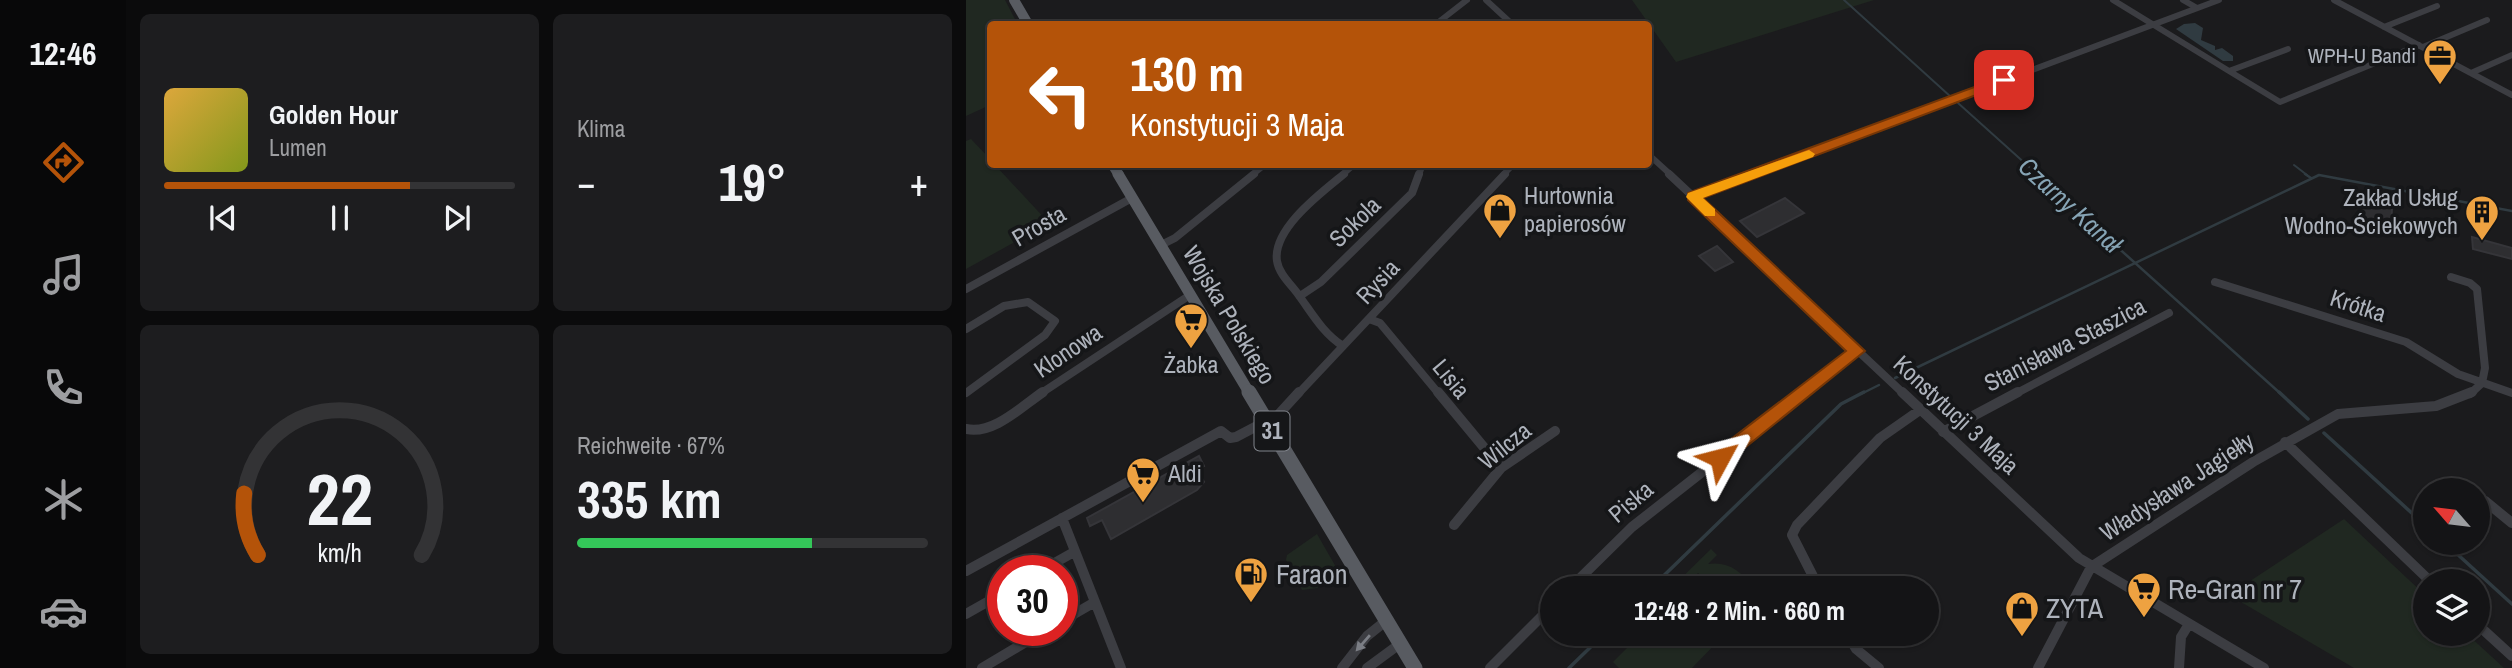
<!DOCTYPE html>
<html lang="de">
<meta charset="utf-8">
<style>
body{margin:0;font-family:"Archivo Narrow",sans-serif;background:#1d1d1f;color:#f1f3f6;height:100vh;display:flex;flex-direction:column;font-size:26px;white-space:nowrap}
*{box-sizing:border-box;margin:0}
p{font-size:23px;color:#9d9ea1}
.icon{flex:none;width:38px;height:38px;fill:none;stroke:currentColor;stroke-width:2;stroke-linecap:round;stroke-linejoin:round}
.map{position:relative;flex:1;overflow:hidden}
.panel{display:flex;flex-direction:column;gap:14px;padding:14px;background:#0b0b0c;width:840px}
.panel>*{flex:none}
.guide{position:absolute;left:21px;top:21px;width:665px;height:147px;border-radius:7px;box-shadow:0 2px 5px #0004,0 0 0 2px #333335;background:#b45309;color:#fff;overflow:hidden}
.needle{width:46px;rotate:298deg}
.controls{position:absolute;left:1447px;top:478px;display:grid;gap:14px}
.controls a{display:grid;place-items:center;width:77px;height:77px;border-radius:50%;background:#141416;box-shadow:0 2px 5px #0004,0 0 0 2px #333335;font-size:35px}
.speed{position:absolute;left:21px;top:555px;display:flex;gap:14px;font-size:35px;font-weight:700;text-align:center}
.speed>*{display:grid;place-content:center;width:91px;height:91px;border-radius:50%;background:#141416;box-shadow:0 2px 5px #0004,0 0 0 2px #333335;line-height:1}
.speed .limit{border:10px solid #d22;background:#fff;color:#111}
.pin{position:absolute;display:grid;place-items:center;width:60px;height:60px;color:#fff;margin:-30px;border-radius:14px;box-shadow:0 4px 10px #0006}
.me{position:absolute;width:77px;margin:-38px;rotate:52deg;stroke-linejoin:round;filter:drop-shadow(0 0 5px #0008)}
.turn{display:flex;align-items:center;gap:24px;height:147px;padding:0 28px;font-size:32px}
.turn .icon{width:91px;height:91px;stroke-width:2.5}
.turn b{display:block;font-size:49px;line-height:60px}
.big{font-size:52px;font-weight:700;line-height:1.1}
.panel .widget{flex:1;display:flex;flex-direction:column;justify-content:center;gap:10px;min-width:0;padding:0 24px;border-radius:10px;background:#1d1d1f}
.panel .dial{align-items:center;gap:0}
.dial svg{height:182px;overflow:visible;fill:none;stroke:#333335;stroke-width:7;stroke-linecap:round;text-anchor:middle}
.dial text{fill:#f1f3f6;stroke:none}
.song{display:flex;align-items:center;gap:21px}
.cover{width:84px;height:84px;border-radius:10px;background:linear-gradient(135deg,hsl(40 70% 55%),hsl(70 70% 35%))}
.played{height:7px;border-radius:4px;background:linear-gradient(90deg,#b45309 70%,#333335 70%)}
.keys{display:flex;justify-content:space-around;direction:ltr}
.heat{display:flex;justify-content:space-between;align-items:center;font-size:38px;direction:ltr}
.charge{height:10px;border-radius:5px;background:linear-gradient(90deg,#34c759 67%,#333335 0)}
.panel .tiles{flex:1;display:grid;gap:14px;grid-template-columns:repeat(2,1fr)}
.trip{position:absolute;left:574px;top:576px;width:399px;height:70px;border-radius:35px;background:#141416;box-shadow:0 2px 5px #0004,0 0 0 2px #333335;font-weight:700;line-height:70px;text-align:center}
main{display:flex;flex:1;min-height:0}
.tab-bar{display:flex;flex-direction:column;width:126px;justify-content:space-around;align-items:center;background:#080809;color:#9d9ea1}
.tab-bar .icon{width:49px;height:49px}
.tab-bar .selected{color:#b45309}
.tab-bar b{font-size:32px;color:#f1f3f6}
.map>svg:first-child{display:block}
.green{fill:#202821}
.water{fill:#303b41}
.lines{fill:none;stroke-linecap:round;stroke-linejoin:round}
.stream-far2{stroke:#303b41;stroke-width:2}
.stream-far1{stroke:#303b41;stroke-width:2.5}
.stream{stroke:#303b41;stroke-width:3.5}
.building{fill:#2e2e31;stroke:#353539;stroke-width:2}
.street-far2{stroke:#3c3d42;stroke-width:6}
.street-far1{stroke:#3c3d42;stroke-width:8}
.street{stroke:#3c3d42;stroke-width:10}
.primary-far2{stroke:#585b61;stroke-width:10}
.primary-far1{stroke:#585b61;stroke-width:11}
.primary{stroke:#585b61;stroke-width:15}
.oneway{fill:#7b7e85}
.route{fill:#b45309;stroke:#753606;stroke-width:2}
.slow{fill:#f59e0b}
.labels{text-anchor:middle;stroke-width:7;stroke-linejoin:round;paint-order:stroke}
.far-poi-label{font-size:21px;fill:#aeb3bc;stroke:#151618;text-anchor:end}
.shield{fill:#151618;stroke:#80848b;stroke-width:2}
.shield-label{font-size:23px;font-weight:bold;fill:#aeb3bc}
.poi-label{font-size:24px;fill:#aeb3bc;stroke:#151618;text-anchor:start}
.street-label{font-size:24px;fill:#aeb3bc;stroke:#151618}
.water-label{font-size:26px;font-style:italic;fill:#86a4b5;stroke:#151618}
.near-poi-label{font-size:28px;fill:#aeb3bc;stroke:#151618;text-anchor:start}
</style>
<main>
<nav class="tab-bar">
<b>12:46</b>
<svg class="icon selected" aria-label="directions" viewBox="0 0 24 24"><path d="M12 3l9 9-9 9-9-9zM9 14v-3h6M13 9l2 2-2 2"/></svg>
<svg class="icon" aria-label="music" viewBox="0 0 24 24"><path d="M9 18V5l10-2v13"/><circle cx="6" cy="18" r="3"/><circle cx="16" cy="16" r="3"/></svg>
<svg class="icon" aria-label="phone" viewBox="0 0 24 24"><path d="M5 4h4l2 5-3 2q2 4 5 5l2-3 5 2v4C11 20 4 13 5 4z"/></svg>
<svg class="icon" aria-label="climate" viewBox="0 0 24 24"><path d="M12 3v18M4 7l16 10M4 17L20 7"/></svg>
<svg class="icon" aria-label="car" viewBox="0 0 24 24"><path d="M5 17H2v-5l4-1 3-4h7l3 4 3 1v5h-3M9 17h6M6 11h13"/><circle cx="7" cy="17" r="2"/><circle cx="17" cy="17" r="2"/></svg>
</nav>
<section class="panel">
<div class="tiles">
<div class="widget">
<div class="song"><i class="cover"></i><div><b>Golden Hour</b><p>Lumen</p></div></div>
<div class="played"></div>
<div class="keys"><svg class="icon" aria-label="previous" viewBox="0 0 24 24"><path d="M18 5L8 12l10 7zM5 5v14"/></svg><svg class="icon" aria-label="pause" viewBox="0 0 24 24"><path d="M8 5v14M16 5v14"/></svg><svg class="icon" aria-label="next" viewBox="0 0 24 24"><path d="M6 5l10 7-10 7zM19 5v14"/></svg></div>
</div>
<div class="widget"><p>Klima</p>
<div class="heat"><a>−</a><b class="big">19°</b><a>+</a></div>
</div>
<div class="widget dial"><svg viewBox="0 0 100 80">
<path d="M14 69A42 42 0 1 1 86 69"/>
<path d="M14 69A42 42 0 0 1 8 42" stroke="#b45309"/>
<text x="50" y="56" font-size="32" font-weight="700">22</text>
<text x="50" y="72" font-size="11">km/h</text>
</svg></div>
<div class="widget"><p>Reichweite · 67%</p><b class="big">335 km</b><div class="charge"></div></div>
</div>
</section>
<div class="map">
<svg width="1546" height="668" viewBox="0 0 1546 668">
<rect width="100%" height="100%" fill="#1b1b1d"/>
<path class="green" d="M 0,0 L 39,0 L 50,21 L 40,24 L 24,24 L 24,105 L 0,116 Z
M 666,0 L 908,0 L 710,62 Z
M 5,139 L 24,159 L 24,164 L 29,165 L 83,223 L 0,269 L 0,141 Z
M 1378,519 L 1459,595 L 1460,634 L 1501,634 L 1538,668 L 1388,668 L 1263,595 Z
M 351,534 L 374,574 L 351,588 L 336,590 L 320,560 L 321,555 Z
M 745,549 L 751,555 L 742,564 C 761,561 777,571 786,588 L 749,588 L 732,573 L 717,588 L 705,588 Z
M 675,634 L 759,634 L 726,668 L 653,668 L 647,662 Z"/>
<path class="water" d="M 1229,23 L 1237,28 L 1235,40 L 1249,46 L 1249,50 L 1256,48 L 1267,56 L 1267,61 L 1257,61 L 1210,29 L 1218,24 Z"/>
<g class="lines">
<path class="stream-far2" d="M 878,0 L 985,97
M 992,103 L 1072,175
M 1328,165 L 1341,175"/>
<path class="stream-far1" d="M 1070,174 L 1315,394
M 1339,174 L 1345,178
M 929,378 L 1353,175 L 1546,211
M 895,394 L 913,385"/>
<path class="stream" d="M 1313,392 L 1342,419
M 1358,433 L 1460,526
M 1478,542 L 1546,604
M 685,588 L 875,404 L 898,392
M 603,668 L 638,634"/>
</g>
<path class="building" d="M 819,198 L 838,213 L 791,237 L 774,221 Z
M 1398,199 L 1426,207 L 1425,235 L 1397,227 Z
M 1506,237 L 1546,248 L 1546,259 L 1507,249 Z
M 751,246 L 767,262 L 749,271 L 733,256 Z
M 233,456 L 238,466 L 231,470 L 238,482 L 231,490 L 145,539 L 136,520 L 124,526 L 121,518 Z"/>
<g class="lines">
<path class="street-far2" d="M 520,0 L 546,24
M 1147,0 L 1263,71
M 1217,0 L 1231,8
M 1368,0 L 1546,95
M 470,24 L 501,0
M 1418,27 L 1471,6
M 1457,47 L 1521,20
M 1322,49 L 1263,71 L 1314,102 L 1453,45
M 1505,73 L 1546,55
M 682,154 L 705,175
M 286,175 L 300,164
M 376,175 L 389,164
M 453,175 L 457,164
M 537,175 L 548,164
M 785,175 L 1253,0"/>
<path class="street-far1" d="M 703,174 L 938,394
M 727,197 L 790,174
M 195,245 L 209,238 L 288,174
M 1485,277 L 1504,283 L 1511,289 L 1519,368 L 1516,383
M 1249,282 L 1440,342 L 1492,374 L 1546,393
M 0,289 L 166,198
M 334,296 L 355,282 L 446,193 L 453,174
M 403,319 L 414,323 L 473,394
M 0,329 L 38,306 L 62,302 L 89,321 L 79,335 L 0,393
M 377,346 C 358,334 347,315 334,297 C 327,286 313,275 311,261 C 306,229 356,192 378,174
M 74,394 L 224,295
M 332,394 L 539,174
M 836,394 L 891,351
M 1049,394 L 1203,313
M 1504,394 L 1516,383"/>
<path class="street" d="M 472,392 L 535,468
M 936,392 L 1113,558 L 1298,668
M 0,429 C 27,435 55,407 77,392
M 977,432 L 1052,392
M 1319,442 L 1464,581
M 1519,501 L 1546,523
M 96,518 L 155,668
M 488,525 L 535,468 L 589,431
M 76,570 L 108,552
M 0,571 L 255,431 L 264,438 L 270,437 L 312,415 L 333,392
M 604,588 L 666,527 L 838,392
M 853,588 L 826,535 L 831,525 L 914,438 L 954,410
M 0,614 L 37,593
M 96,621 L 129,602
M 1512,625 L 1546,656
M 881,634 L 890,649 L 913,668
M 16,668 L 80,630
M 376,668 L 401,636 L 421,620
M 401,668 L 435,643
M 524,668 L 586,606
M 1072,668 L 1125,567 L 1287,462 L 1372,414 L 1470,406 L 1506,392
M 1213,668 L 1215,637 L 1223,624"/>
<path class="primary-far2" d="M 48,0 L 62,24
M 146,164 L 153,175"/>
<path class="primary-far1" d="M 152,174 L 284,394"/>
<path class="primary" d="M 283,392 L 449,668"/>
</g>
<defs><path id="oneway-solid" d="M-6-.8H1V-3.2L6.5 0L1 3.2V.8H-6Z" transform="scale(1.75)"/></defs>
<use class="oneway" href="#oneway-solid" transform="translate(397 643) rotate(131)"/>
<path class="route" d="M 1038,76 L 1042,77 L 1042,83 L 737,198 L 899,351 L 760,463 L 754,466 L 747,463 L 745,458 L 747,453 L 880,351 L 722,200 L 722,193 Z"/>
<path class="slow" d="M 843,150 L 849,154 L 847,157 L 737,198 L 749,209 L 749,216 L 739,216 L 720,197 L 722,193 Z"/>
<defs>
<g id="office-pin" transform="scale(1.75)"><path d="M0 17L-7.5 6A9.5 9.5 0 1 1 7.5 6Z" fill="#eea241" stroke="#151618"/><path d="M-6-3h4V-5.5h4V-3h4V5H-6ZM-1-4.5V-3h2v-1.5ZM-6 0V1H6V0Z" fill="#111"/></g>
<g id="shop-pin" transform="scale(1.75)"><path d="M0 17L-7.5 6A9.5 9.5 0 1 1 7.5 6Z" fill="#eea241" stroke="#151618"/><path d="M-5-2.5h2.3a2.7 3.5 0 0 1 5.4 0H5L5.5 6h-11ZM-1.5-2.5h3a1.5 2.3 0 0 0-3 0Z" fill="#111"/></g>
<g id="building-pin" transform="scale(1.75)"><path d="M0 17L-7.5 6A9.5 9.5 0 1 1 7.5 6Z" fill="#eea241" stroke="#151618"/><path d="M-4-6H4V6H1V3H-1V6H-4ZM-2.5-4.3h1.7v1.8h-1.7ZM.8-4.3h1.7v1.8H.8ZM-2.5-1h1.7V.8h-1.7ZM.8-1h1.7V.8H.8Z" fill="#111"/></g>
<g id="supermarket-pin" transform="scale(1.75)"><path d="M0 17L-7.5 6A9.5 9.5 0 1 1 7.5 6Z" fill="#eea241" stroke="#151618"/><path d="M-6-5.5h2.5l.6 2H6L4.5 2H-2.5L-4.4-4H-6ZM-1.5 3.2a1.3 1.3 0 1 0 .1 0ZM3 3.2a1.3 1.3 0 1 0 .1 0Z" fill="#111"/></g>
<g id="fuel-pin" transform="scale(1.75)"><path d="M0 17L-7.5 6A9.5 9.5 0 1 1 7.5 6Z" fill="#eea241" stroke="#151618"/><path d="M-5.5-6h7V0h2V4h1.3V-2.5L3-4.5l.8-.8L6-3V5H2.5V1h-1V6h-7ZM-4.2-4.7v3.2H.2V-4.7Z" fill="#111"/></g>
</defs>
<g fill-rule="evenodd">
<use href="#office-pin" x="1474" y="56"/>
<use href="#shop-pin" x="534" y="210"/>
<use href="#building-pin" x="1516" y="212"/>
<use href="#supermarket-pin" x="225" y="320"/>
<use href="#supermarket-pin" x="177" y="474"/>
<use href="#fuel-pin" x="285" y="574"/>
<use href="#supermarket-pin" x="1178" y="589"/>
<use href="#shop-pin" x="1056" y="608"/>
</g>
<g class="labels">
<g class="far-poi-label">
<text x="1450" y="63">WPH-U Bandi</text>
</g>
<rect class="shield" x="288.5" y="411.5" width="35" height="39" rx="5"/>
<g class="shield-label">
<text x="306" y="439">31</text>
</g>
<g class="poi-label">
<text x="558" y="204">Hurtownia<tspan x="558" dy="28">papierosów</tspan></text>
<text x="1492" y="206" text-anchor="end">Zakład Usług<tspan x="1492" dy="28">Wodno-Ściekowych</tspan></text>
<text x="225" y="373" text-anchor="middle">Żabka</text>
<text x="202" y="482">Aldi</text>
</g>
<g class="street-label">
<text transform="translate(389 222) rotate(-44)" y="8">Sokola</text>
<text transform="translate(73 226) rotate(-30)" y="8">Prosta</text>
<text transform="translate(412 282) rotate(-47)" y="8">Rysia</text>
<text transform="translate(1392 306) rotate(18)" y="8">Krótka</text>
<text transform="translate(263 315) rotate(59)" y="8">Wojska Polskiego</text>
<text transform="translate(1099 345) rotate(-27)" y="8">Stanisława Staszica</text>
<text transform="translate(102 351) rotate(-34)" y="8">Klonowa</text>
<text transform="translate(485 379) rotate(50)" y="8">Lisia</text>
<text transform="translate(990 415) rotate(43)" y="8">Konstytucji 3 Maja</text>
<text transform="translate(539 446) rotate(-39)" y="8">Wilcza</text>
<text transform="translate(1211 487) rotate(-33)" y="8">Władysława Jagiełły</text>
<text transform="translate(665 502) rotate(-40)" y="8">Piska</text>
</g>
<g class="water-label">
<text transform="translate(1104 205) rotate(42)" y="9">Czarny Kanał</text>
</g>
<g class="near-poi-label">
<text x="310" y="584">Faraon</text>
<text x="1202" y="599">Re-Gran nr 7</text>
<text x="1080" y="618">ZYTA</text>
</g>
</g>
</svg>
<div class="controls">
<a><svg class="needle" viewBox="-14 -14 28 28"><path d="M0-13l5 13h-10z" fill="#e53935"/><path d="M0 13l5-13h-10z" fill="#9d9ea1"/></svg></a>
<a><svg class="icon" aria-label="layers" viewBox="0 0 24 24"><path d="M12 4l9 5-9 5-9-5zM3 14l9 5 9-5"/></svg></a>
</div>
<div class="speed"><div class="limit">30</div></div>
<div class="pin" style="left:1038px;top:80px;background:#d93025"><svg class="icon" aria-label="arrive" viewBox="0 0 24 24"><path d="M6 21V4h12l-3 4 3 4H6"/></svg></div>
<svg class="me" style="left:754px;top:458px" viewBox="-20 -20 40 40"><path d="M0-17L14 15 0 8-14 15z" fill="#b45309" stroke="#fff" stroke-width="4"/></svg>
<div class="trip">12:48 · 2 Min. · 660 m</div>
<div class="guide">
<div class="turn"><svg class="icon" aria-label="left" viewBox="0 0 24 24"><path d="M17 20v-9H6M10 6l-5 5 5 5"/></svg><div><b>130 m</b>Konstytucji 3 Maja</div></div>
</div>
</div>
</main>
